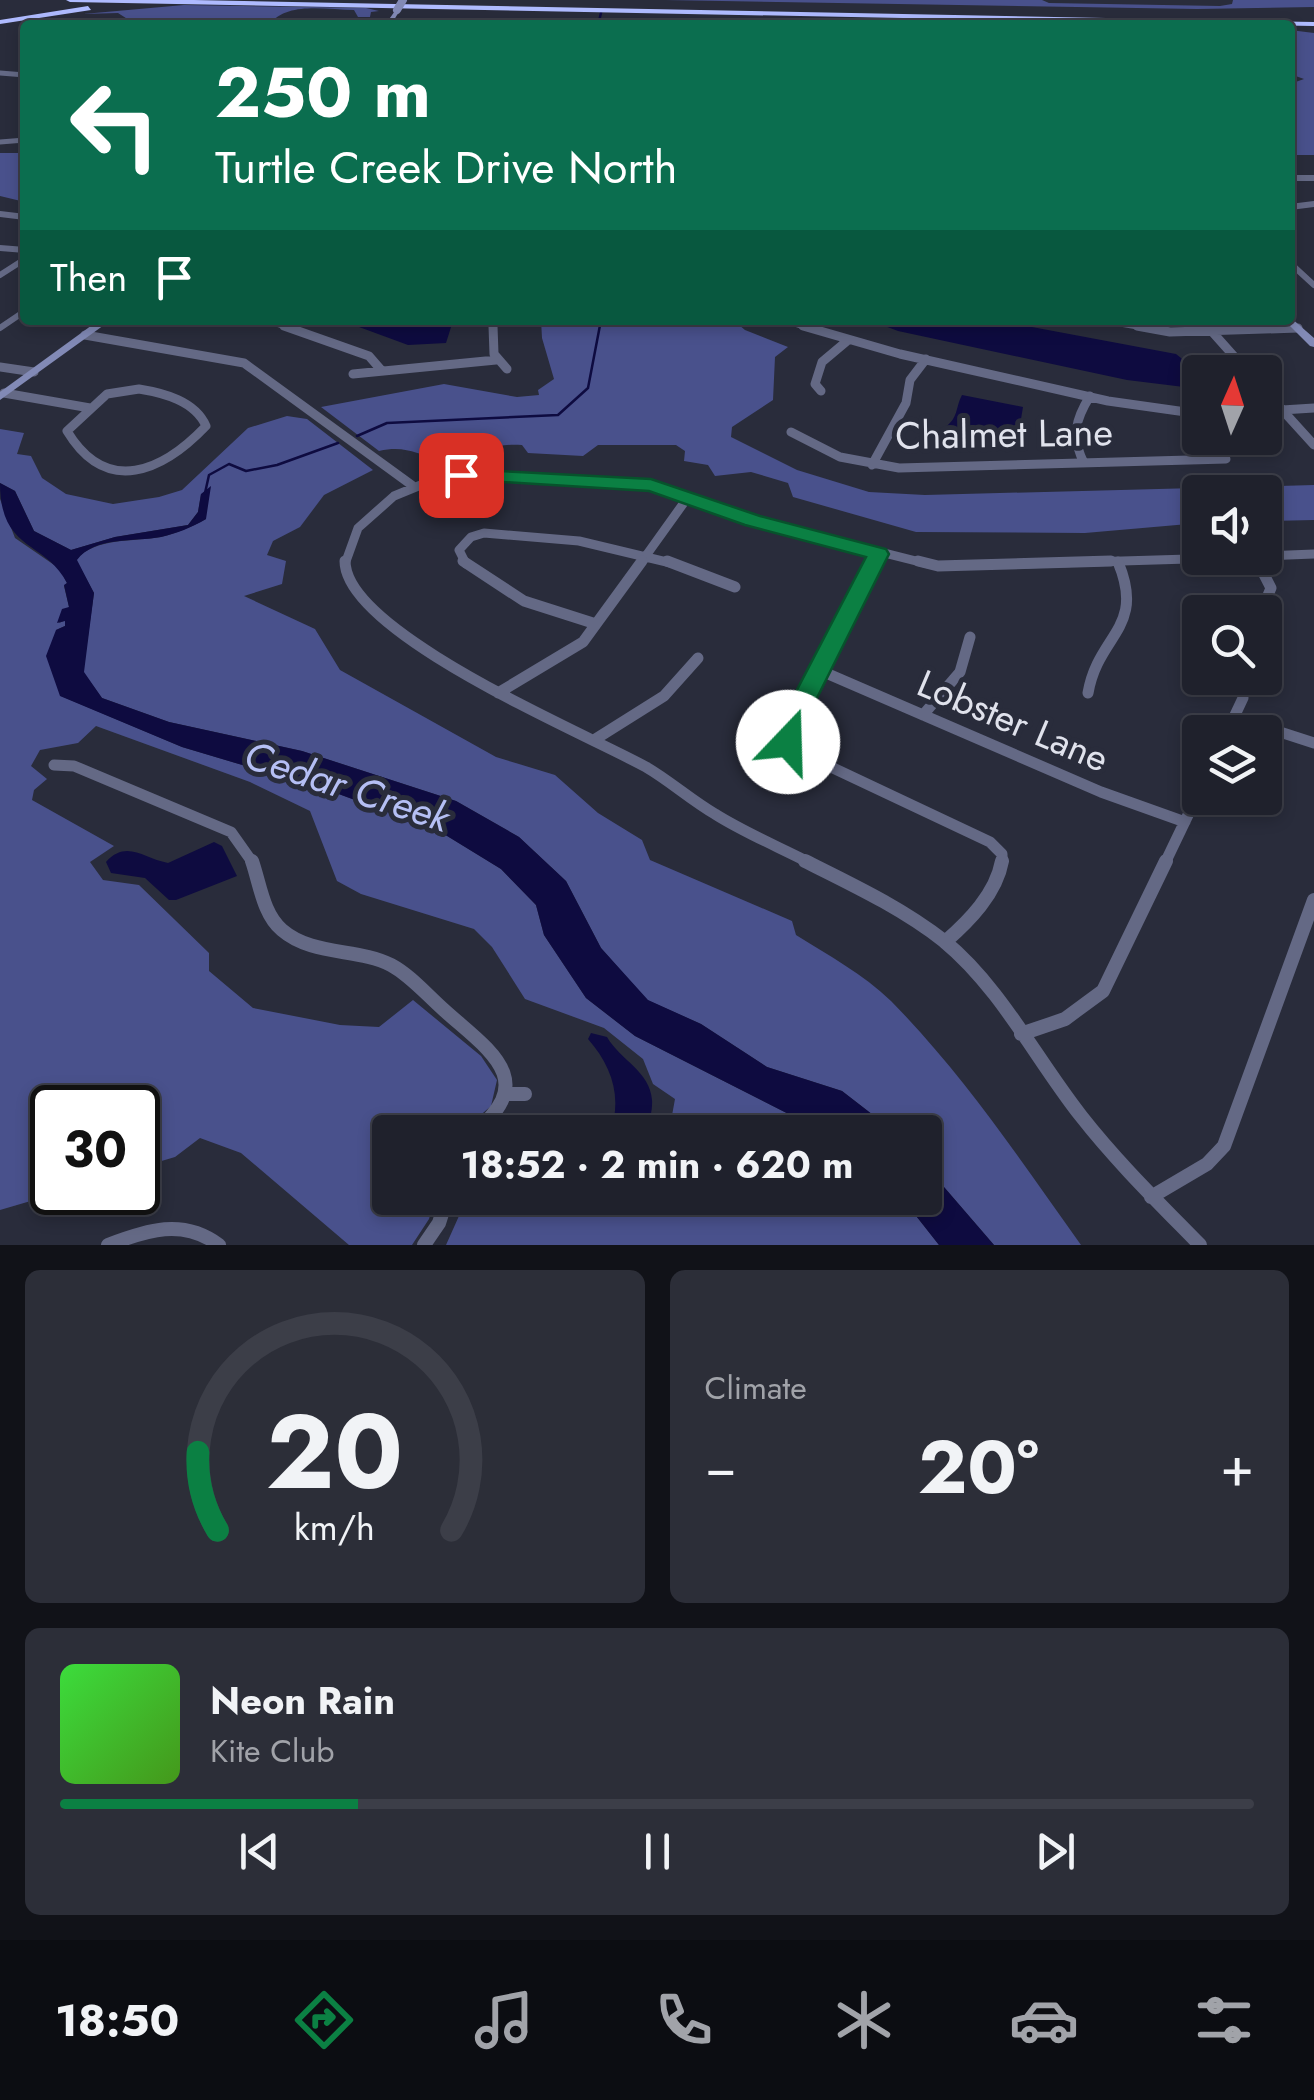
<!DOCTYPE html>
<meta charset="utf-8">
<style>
body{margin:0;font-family:Jost,sans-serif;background:#2c2e38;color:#f1f3f6;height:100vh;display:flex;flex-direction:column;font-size:38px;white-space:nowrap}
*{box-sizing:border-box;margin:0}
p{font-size:32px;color:#a1a3a9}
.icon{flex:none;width:55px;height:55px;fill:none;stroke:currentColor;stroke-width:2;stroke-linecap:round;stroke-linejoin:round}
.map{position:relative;height:1245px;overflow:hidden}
.sheet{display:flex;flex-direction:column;gap:25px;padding:25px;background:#111218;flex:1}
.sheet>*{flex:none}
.top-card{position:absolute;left:20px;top:20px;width:1275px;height:305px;border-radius:10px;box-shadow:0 5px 15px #0003,0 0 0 2px #3c3e48;background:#0b6e4f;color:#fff;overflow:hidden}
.needle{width:65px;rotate:3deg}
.buttons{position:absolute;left:1182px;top:355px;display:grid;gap:20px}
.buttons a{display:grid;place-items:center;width:100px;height:100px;border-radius:10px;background:#1f212c;box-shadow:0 5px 15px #0003,0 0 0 2px #3c3e48;font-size:50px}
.speed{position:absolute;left:30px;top:1085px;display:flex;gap:20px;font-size:50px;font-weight:700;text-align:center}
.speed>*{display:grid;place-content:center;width:130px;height:130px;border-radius:50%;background:#1f212c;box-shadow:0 5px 15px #0003,0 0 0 2px #3c3e48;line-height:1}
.speed .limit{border:5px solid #111;border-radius:15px;background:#fff;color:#111}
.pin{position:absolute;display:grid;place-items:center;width:85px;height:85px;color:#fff;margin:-42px;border-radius:20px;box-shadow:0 5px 15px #0006}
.me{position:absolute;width:110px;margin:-55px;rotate:21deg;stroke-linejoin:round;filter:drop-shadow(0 0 8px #0008)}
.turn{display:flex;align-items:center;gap:35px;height:210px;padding:0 30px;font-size:45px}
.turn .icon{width:130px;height:130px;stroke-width:2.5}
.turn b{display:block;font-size:70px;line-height:85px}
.then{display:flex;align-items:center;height:95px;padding:0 30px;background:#0003;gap:20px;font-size:38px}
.big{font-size:75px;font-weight:700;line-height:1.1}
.sheet .tile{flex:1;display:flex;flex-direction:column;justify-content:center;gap:15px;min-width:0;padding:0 35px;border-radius:15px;background:#2c2e38}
.sheet .dial{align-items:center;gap:0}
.dial svg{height:260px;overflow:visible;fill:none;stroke:#3c3e48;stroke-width:7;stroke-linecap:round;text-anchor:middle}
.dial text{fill:#f1f3f6;stroke:none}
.song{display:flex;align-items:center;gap:30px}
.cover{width:120px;height:120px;border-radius:15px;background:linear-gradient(135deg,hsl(120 70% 55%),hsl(100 70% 35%))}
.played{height:10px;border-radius:5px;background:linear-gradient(90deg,#0b8043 25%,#3c3e48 25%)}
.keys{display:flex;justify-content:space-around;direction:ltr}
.heat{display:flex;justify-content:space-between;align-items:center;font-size:55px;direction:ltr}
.sheet .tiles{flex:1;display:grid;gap:25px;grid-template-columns:1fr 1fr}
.tile:last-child{grid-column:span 2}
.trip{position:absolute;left:372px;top:1115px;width:570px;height:100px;border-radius:10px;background:#1f212c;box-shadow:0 5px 15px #0003,0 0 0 2px #3c3e48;font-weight:700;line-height:100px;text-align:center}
.tab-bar{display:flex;height:160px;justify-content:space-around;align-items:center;background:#0c0d12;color:#a1a3a9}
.tab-bar .icon{width:70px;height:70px}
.tab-bar .active{color:#0b8043}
.tab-bar b{font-size:45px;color:#f1f3f6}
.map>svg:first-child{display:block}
.green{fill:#49518c}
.water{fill:#0e0b40}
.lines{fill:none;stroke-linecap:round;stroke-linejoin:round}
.stream{stroke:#0e0b40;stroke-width:2.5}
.street-far4{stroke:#646985;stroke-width:5}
.street-far3{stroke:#646985;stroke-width:6}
.street-far2{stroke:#646985;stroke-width:9}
.street-far1{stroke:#646985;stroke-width:11}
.street{stroke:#646985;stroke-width:14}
.secondary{fill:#828ab6;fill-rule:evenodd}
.highway{fill:#afbbff;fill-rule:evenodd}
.secondary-bridge{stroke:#828ab6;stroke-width:8}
.route{fill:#0b8043;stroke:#07532c;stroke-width:2.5}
.labels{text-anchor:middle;stroke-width:10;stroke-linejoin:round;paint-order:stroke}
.street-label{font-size:38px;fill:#e0e2ec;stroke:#292c3b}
.water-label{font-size:40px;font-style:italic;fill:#b5bff4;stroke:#292c3b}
</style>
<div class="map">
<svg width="1314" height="1245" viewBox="0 0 1314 1245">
<rect width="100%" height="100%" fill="#292c3b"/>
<path class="green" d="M 665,0 L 1042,0 L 1049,3 L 1220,6 L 1232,4 L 1233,0 L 1314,0 L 1314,7 L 1197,9 Z
M 184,5 L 366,8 L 379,11 L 371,12 L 370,17 L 358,17 L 354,10 C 326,10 287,1 269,25 L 125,25 L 129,20 L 118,13 L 83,14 Z
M 1290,30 L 1314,33 L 1314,155 L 1290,155 L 1290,84 L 1304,79 L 1290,74 Z
M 0,153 L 25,153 L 25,202 L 0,196 Z
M 541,320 L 733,320 L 745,330 L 788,347 L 775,357 L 773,400 L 732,427 L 731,437 L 797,470 L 869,492 L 925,495 L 1314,485 L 1314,520 L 1265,521 L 1265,492 L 1200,492 L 1200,523 L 1085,533 L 916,532 L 793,497 L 788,483 L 751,472 L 715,476 L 708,465 L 684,461 L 685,451 L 676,445 L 598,445 L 583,456 L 528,453 L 522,445 C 493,443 470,453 442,456 C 419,459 411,444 379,451 L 321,407 L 444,384 L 517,397 L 539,395 L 538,390 L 554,379 L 542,338 Z
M 287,416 L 307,419 L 373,470 L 324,495 L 300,527 L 273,541 L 267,555 L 286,561 L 282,584 L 244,596 L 315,629 L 340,670 L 496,757 L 555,775 L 598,813 L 642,840 L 650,860 L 792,921 L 796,935 C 828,955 863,974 891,1001 C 963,1074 1022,1162 1081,1245 L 994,1245 L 925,1165 L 925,1132 L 895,1132 L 842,1091 L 767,1067 L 701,1024 L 647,1000 L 601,948 L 566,881 L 519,837 L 456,801 L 302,751 L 169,722 L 102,698 L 83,672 L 94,593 L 76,560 C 95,537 134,542 161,537 C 177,533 191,527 206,519 L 201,494 L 198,512 L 188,525 L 115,537 L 71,550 L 34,531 L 15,491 L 0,483 L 0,429 L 24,433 L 17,454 L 31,456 L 42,478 L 66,494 L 113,504 L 159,497 L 182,490 L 248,428 Z
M 0,499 L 15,538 L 60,569 L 67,583 L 64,586 L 69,607 L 59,623 L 66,620 L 65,626 L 56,630 L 61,696 L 182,747 L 336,793 L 439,831 L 501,869 L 536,905 L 544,935 L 586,998 L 635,1036 L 824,1132 L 669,1132 L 675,1099 L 653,1084 L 643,1059 L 604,1028 L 525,999 L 492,947 L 474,929 L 361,894 L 337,881 L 310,811 L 250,782 L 96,726 L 78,743 L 40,750 L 31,766 L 47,779 L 34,790 L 32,800 L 114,846 L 90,862 L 103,880 L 139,885 L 209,953 L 209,971 L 253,1008 L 340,1025 L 379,1027 L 413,1000 L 481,1056 L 497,1080 L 491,1106 L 461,1132 L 390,1132 L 390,1198 L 435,1198 L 429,1219 L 412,1245 L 349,1245 L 241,1153 L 200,1138 L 175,1157 L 138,1168 L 138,1108 L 52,1108 L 52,1192 L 58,1193 L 0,1210 Z
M 467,1198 L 902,1198 L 939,1245 L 446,1245 Z"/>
<path class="water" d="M 340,320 C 378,320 414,330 452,324 L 446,343 L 408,345 Z
M 869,320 L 994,320 L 1176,354 L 1196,370 L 1200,385 L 1184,387 L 1127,380 L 898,331 Z
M 962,395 L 1023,407 L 1018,437 L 1001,442 L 943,437 L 944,428 C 959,418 955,408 962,395 Z
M 0,483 L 15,491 L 34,531 L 71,550 L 115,537 L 188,525 L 198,512 L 201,494 L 211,486 L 206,519 C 191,528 177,533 161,537 C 134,542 95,536 77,560 L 94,593 L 84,672 L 102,698 L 169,722 L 302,751 L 456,801 L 519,837 L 566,881 L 601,948 L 648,1000 L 701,1024 L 767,1067 L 842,1091 L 895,1132 L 824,1132 L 635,1036 L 586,998 L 544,935 L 536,905 L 501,869 L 439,831 L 336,793 L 182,747 L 60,696 L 46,656 L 56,630 L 65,626 L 65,621 L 57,623 L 62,609 L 69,607 L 64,585 L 67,583 C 45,540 0,552 0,483 Z
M 214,842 L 222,846 L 237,876 L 176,900 L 169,900 L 145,878 L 111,873 L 106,862 C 127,839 144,859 168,863 Z
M 591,1033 L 607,1037 C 620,1060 650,1071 652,1100 C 653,1111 648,1121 650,1132 L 610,1132 C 623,1097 611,1065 588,1039 Z
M 925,1165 L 994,1245 L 939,1245 L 902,1198 L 925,1198 Z"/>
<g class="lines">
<path class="stream" d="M 598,25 L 601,13
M 357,436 L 387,423 L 558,415 L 588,388 L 601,320
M 205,493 L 209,475 L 229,464 L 246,471 L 277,465 L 338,443"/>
<path class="street-far4" d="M 443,25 L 459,21 L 555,25
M 682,25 L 718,25
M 0,73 L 25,75
M 0,142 L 25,140"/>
<path class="street-far3" d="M 1290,178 L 1314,178
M 1290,207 L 1314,204
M 0,214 L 25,217
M 0,248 L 25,250
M 1290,263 L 1314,285
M 0,275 L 25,259
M 266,320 L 292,329
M 785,320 L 810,329
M 1100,320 L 1152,329
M 1201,320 L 1209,329
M 0,328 L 25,311
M 493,329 L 494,320
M 1269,329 L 1298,328"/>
<path class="street-far2" d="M 284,326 L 369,356 L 382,371
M 493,326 L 494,354 L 507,369
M 803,326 L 900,354 L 1108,401 L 1200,414
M 1137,326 L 1170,332 L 1298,328
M 1207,326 L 1248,372
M 85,335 L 244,363 L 413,486
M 0,367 L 34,372
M 353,374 L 496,360
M 139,389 C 164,393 195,401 206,426 C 163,471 107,497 67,431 L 107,394 Z
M 821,391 L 815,384 L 822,362 L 847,341
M 1265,391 L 1314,445
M 4,393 L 90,408
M 1265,411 L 1314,408
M 791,432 L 840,457 L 899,468 L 1226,459
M 1084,463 C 1071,437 1075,420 1090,396
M 872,465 L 906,403 L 910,380 L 926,359
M 1265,556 L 1314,554
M 1255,558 L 1258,564
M 345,564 L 358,528 L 394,496 L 433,480 L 478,474 L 663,488 L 753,520 L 928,564
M 466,564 L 459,550 L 471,537 L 484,533 L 579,541 L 675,564
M 640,564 L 688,497
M 873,564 L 878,554
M 1022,564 L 1222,558"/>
<path class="street-far1" d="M 345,561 C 345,633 586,734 646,767 C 670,781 691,800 715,814 C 745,833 779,847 810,863
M 463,561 L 524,601 L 596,624
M 667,561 L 735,587
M 874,561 L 786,737 L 797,751 L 990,842 L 1002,854 L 1002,863
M 918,561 L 938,566 L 1111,561
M 1257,561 L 1271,588 L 1261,612
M 819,670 L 1101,792 L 1185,822
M 498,693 L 583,642 L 642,561
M 1088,693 C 1098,634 1146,629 1118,562
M 923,715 L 960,672 L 970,637
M 1234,717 L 1314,743
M 1227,732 L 1243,698 L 1241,678
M 594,740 L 664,696 L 698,658
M 54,765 L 74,766 L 231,832 L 253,863
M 1165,863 L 1200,790"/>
<path class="street" d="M 252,861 C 260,884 263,914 282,930 C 312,956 358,948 391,965 C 410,975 427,995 444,1010 C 487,1049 541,1080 474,1132
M 805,861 C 853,885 902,908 944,941 C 1001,988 1036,1059 1081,1116 C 1117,1162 1159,1203 1200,1245
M 945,942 C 969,921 996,894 1002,861
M 1021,1034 L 1065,1019 L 1103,991 L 1166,861
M 508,1094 L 525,1094
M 1151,1197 L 1207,1164 L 1224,1146 L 1314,900
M 108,1245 C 147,1230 183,1218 219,1245
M 424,1245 L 439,1223 L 447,1198"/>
<path class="secondary" d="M 397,8 L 400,10 L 391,25 L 385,25 Z
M 1290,317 L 1314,338 L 1314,347 L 1310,346 L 1286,322 L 1285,320 L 1290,320 Z
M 99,320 L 111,320 L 0,400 L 0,392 Z"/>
<path class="highway" d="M 66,0 L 194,0 L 1314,22 L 1314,26 L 70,2 Z
M 88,6 L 91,10 L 0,24 L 0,20 Z"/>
<path class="secondary-bridge" d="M 397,10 L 403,0"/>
</g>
<path class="route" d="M 461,469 L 651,479 L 760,516 L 886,549 L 889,554 L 800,732 L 797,748 L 779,748 L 775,732 L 866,557 L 745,525 L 649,491 L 454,479 L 451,475 Z"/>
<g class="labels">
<g class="street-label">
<text transform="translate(1004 434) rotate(-1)" y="13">Chalmet Lane</text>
<text transform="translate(1013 721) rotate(23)" y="13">Lobster Lane</text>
</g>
<g class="water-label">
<text transform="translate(347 786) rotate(18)" y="14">Cedar Creek</text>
</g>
</g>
</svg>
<div class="buttons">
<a><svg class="needle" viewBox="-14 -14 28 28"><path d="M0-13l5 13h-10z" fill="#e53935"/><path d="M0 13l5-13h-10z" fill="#a1a3a9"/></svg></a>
<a><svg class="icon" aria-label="sound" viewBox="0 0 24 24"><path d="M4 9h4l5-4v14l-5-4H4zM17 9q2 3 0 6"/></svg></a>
<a><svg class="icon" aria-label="search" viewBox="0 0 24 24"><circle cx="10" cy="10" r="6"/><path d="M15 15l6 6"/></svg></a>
<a><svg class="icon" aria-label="layers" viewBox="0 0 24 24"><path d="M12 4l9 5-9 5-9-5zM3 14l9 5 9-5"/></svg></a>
</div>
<div class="speed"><div class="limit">30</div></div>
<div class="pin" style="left:461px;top:475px;background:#d93025"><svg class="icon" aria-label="arrive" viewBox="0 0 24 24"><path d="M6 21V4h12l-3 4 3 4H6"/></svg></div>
<svg class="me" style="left:788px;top:742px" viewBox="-20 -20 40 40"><circle r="19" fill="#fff"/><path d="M0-13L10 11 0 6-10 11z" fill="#0b8043"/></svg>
<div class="trip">18:52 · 2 min · 620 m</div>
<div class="top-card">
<div class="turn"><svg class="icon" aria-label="left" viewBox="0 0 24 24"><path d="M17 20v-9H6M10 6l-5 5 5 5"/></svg><div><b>250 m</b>Turtle Creek Drive North</div></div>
<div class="then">Then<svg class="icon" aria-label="arrive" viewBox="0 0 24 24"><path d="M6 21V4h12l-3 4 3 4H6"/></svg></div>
</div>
</div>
<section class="sheet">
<div class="tiles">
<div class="tile dial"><svg viewBox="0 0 100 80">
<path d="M14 69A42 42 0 1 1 86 69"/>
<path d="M14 69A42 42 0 0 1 8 45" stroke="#0b8043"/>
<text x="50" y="56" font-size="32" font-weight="700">20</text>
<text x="50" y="72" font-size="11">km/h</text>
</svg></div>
<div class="tile"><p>Climate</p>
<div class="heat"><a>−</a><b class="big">20°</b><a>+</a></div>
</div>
<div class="tile">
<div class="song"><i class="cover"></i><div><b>Neon Rain</b><p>Kite Club</p></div></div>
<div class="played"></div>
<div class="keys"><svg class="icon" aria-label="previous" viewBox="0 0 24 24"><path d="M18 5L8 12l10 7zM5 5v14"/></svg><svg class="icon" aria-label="pause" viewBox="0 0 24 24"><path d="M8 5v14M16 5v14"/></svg><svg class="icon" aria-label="next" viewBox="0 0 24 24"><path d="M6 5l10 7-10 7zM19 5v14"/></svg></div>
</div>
</div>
</section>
<nav class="tab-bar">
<b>18:50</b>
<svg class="icon active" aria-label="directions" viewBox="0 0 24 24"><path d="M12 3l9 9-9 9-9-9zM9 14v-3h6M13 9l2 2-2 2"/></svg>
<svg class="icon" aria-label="music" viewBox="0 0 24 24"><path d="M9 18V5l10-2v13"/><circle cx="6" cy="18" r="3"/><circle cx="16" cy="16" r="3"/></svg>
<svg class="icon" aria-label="phone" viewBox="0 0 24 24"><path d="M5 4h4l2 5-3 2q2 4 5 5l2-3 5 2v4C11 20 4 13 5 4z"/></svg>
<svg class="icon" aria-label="climate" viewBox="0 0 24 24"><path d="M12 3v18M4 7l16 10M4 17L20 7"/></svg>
<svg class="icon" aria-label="car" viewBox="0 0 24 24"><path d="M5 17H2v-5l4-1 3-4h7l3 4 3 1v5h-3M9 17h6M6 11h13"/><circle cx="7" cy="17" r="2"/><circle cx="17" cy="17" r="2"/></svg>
<svg class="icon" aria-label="filters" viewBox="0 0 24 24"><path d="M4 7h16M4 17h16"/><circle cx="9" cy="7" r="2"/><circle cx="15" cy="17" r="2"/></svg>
</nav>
